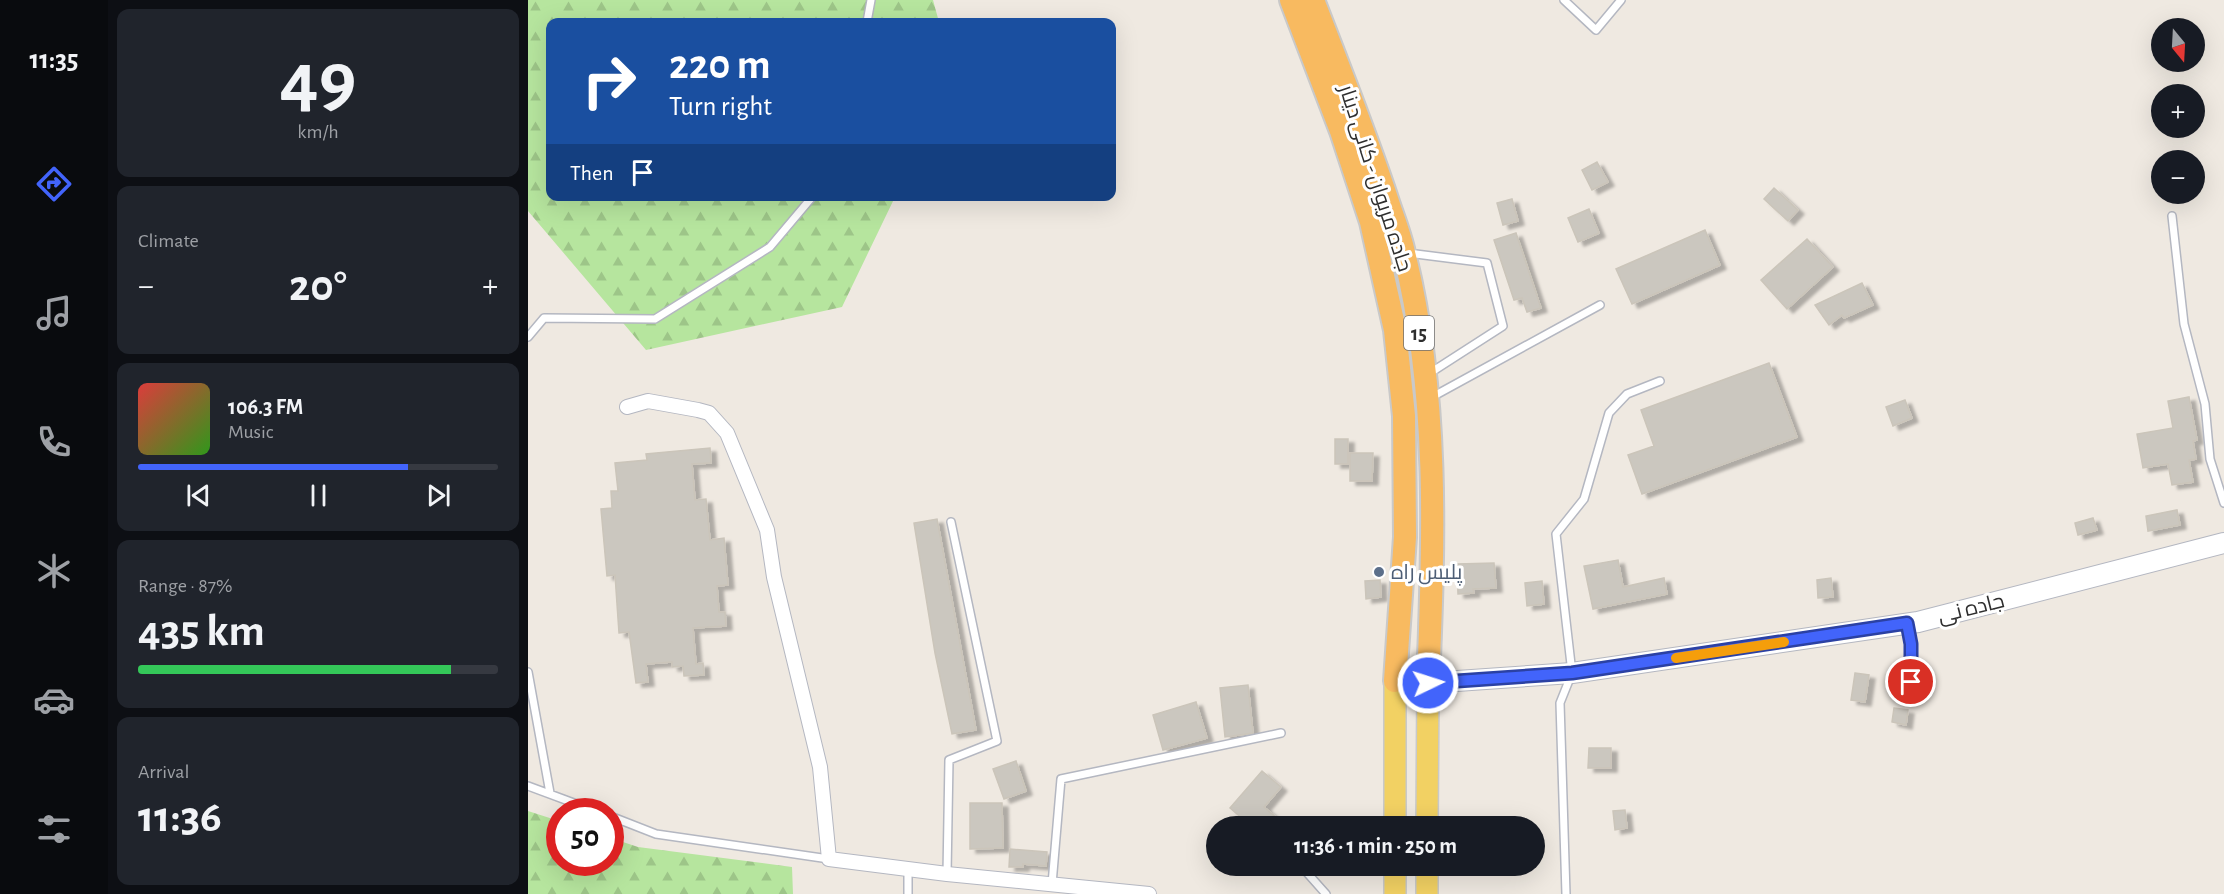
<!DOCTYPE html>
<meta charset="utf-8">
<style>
body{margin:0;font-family:"Alegreya Sans",Cairo,sans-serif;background:#20242c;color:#f1f3f6;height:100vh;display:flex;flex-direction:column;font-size:22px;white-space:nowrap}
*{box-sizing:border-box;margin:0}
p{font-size:20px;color:#9ea1a6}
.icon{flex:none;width:33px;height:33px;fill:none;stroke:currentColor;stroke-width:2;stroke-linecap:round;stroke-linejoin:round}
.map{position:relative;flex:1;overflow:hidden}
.panel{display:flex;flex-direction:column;gap:9px;padding:9px;background:#0d0f14;width:420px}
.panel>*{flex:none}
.banner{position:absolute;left:18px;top:18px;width:570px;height:183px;border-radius:12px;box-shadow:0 6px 24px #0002;background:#1a4fa0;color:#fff;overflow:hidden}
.needle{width:39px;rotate:162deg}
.fabs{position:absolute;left:1623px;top:18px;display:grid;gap:12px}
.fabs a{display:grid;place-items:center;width:54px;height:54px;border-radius:50%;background:#171b24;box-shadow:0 6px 24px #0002;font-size:30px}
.speed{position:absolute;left:18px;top:798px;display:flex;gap:12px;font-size:30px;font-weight:700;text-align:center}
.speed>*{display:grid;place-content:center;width:78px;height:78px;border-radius:50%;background:#171b24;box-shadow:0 6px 24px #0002;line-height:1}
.speed .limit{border:9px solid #d22;background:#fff;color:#111}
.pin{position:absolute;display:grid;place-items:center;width:51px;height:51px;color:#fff;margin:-26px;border:3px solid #fff;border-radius:50%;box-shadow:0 2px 6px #0007}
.me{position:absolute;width:66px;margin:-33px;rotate:86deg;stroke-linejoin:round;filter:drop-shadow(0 0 4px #0008)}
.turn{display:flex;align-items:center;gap:21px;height:126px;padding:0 24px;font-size:27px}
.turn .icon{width:78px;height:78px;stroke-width:2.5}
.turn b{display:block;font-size:42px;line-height:51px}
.then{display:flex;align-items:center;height:57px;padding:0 24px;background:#0003;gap:12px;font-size:22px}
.big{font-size:45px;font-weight:700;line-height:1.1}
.panel .tile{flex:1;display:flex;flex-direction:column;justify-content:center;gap:9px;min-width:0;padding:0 21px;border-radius:12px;background:#20242c}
.panel .dial{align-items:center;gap:0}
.dial b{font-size:78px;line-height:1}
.song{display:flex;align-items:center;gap:18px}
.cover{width:72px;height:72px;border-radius:9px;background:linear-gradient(135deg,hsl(0 70% 55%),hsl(110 70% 35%))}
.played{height:6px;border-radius:3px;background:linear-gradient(90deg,#4264fb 75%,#363941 75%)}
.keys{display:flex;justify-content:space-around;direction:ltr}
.heat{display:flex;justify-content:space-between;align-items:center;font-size:33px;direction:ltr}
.charge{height:9px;border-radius:4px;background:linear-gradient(90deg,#34c759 87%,#363941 0)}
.trip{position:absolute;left:678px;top:816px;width:339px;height:60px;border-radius:30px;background:#171b24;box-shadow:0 6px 24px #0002;font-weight:700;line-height:60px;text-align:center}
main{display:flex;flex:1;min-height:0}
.menu{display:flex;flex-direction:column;width:108px;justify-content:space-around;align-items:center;background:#090b0e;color:#9ea1a6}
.menu .icon{width:42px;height:42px}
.menu .active{color:#4264fb}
.menu b{font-size:27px;color:#f1f3f6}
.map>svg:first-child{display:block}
.forest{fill:url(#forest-firs)}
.building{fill:#cbc7bf;stroke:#cbc5ba;stroke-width:1.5;filter:url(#shadow)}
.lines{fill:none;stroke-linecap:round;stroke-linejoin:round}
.service-casing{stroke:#b4b7c1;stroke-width:10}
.minor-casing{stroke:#b4b7c1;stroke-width:16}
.secondary-casing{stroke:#b4b7c1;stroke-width:22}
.primary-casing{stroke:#c9c9c9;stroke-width:24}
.trunk-casing{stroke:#c9c9c9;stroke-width:26}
.service{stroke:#fff;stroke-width:7}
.minor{stroke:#fff;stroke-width:14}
.secondary{stroke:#fff;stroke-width:20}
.primary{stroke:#f2d163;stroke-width:21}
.trunk{stroke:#f8ba60;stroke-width:22}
.route-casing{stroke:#2b41a3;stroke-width:15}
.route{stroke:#4264fb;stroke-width:10}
.slow{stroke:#f59e0b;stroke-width:10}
.service-dot{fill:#5c6f8a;stroke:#fff;stroke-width:2}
.labels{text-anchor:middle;stroke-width:6;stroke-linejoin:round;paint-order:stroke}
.shield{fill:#fff;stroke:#6d6d6d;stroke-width:1.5}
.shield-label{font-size:20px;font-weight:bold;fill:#2e2e2e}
.street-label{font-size:21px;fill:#2e2e2e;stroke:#fff}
.service-label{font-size:21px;fill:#4e5e75;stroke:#fff;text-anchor:start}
</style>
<main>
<nav class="menu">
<b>11:35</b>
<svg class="icon active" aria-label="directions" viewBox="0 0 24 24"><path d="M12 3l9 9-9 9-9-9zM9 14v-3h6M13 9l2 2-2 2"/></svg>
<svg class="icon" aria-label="music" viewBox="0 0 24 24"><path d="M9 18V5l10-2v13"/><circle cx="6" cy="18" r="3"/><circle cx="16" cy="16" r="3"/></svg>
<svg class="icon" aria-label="phone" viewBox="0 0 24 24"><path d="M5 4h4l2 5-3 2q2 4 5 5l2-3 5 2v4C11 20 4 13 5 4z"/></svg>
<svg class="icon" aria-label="climate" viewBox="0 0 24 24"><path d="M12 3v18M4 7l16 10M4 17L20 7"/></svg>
<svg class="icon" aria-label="car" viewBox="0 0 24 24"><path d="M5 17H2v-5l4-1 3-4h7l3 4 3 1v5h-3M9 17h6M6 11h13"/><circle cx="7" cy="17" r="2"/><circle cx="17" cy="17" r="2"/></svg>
<svg class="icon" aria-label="filters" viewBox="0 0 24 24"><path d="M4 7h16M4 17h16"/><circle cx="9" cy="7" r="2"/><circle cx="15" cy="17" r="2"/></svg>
</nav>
<section class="panel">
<div class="tile dial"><b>49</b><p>km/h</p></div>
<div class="tile"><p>Climate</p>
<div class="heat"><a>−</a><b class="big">20°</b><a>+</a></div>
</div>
<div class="tile">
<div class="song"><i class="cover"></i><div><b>106.3 FM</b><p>Music</p></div></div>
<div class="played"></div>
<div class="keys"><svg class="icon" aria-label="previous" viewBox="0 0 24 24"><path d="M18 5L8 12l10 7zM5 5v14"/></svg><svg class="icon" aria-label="pause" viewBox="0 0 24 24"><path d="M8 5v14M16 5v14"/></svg><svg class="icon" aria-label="next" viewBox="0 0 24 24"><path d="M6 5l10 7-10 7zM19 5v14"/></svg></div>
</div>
<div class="tile"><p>Range · 87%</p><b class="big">435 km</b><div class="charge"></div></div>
<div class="tile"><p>Arrival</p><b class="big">11:36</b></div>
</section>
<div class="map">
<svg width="1696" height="894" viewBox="0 0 1696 894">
<defs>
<pattern id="forest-firs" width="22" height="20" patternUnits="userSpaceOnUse" patternTransform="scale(1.5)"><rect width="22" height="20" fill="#b6e59e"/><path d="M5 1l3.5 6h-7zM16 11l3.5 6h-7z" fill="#9dc588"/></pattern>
<filter id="shadow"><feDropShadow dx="6" dy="4" stdDeviation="1.5" flood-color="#0004"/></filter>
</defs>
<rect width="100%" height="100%" fill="#efe9e1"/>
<path class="forest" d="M 0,0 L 405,0 L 411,22 L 22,22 L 22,196 L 367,197 L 314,307 L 118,350 L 0,211 Z
M 0,811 L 31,821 L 32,862 L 82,862 L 83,838 L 110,847 L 264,867 L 265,894 L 0,894 Z"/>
<path class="building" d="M 1069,162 L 1080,182 L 1064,190 L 1054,170 Z
M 1246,188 L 1270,210 L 1260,221 L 1236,199 Z
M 984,199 L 990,221 L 975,225 L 969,203 Z
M 1061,209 L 1071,233 L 1050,242 L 1040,218 Z
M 1177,230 L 1192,265 L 1104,304 L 1088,269 Z
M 988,233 L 1013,308 L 999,312 L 994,298 L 986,300 L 966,240 Z
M 1279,239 L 1305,267 L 1259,309 L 1233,280 Z
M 1334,283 L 1345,305 L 1316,318 L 1314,315 L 1301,325 L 1287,305 Z
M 1241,363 L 1269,437 L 1114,494 L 1100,455 L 1126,446 L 1113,410 Z
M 1661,397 L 1669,440 L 1665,441 L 1668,459 L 1661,460 L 1665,482 L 1644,485 L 1640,464 L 1615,468 L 1609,434 L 1645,428 L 1640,401 Z
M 1377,400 L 1384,418 L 1365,426 L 1358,407 Z
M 807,439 L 820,439 L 820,464 L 807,464 Z
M 182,448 L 183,463 L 164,464 L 167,500 L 178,499 L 182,540 L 196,538 L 200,585 L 189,586 L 191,612 L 197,612 L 198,626 L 165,628 L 168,664 L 175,663 L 176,675 L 156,676 L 155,666 L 144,667 L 144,662 L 118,664 L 120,682 L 108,683 L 101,632 L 91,633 L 87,575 L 79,576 L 73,509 L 84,508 L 83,491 L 90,491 L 87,463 L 119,460 L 118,454 Z
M 822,453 L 845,453 L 844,481 L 822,481 Z
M 1649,510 L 1652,525 L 1620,531 L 1618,516 Z
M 1565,518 L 1569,530 L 1550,535 L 1547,523 Z
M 409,519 L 448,730 L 424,734 L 407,653 L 386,523 Z
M 1090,560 L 1095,587 L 1136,578 L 1139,594 L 1065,609 L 1056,566 Z
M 966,563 L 968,588 L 945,589 L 946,593 L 930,594 L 929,564 Z
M 1303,578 L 1305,597 L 1290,598 L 1289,580 Z
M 852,580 L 853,597 L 838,599 L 837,581 Z
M 1014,581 L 1016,604 L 999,606 L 997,583 Z
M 1327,673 L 1341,675 L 1337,702 L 1323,700 Z
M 720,685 L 725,733 L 697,737 L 692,688 Z
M 668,702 L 679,738 L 635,750 L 625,715 Z
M 1366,708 L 1380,710 L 1378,725 L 1364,722 Z
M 1061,748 L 1083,748 L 1083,768 L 1060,768 Z
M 488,761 L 498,791 L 476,799 L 465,769 Z
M 734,771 L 753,787 L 736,807 L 758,826 L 723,826 L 702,808 Z
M 442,803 L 474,803 L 475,848 L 442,849 Z
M 1097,810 L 1099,828 L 1087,830 L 1085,811 Z
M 482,849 L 519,852 L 518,866 L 495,864 L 495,867 L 481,867 Z"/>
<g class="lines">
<g class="service-casing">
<path id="service" d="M 1036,0 L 1068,30 L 1093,0
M 339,22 L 343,0
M 1644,216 L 1656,324 L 1677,404 L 1682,459 L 1696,503
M 880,253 L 959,263 L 975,326 L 902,373
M 0,337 L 16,318 L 127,319 L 242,247 L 285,196
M 904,397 L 1072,305
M 1380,625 L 1383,644 L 1384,701
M 0,672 L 22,793
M 0,786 L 70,812
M 82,816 L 128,834 L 301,859
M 773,866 L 798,894
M 380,869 L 380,894
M 419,874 L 421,760 L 469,741 L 423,522
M 524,884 L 533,779 L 753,733
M 1038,894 L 1032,703 L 1044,673 L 1028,534 L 1056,499 L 1081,413 L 1099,394 L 1132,381"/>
</g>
<g class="minor-casing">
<path id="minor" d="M 99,407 L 120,401 L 170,410 L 181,413 L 199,433 L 239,530 L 246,577 L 292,767 L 301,859 L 419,874 L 621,894"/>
</g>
<g class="secondary-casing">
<path id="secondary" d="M 867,681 L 900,683 L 1044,673 L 1390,622 L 1696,543"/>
</g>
<g class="primary-casing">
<path id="primary" d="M 867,681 L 867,826
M 899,826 L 900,683
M 867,866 L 867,894
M 899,894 L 899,866"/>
</g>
<g class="trunk-casing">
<path id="trunk" d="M 763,0 L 813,131 L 843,222 L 867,330 L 876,416 L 877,537 L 867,681
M 785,0 C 810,65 836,130 858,196 C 864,215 872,234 876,253 C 911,393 906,540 900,683"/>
</g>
<use href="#service" class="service"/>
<use href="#minor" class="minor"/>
<use href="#secondary" class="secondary"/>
<use href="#primary" class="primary"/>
<use href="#trunk" class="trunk"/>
</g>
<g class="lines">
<g class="route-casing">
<path id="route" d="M 900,683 L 1044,673 L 1379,623 L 1383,644 L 1383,682"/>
</g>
<use href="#route" class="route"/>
<path class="slow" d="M 1148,658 L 1256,642"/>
</g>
<circle class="service-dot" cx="851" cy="572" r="6"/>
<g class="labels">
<rect class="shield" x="876" y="316" width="30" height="34" rx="4.5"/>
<g class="shield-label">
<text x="891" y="340">15</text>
</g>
<g class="street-label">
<text transform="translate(848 178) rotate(72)" y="7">جاده مریوان - کانی دینار</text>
<text transform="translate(1443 608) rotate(-14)" y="7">جاده نی</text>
</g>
<g class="service-label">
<text x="863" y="579">پلیس راه</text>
</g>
</g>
</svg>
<div class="fabs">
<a><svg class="needle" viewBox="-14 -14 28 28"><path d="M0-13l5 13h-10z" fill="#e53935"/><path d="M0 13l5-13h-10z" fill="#9ea1a6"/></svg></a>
<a>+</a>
<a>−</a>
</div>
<div class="speed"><div class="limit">50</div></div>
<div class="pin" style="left:1383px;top:682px;background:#d93025"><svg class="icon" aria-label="arrive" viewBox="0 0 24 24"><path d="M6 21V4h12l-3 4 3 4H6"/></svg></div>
<svg class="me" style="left:900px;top:683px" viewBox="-20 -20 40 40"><circle r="17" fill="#4264fb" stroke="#fff" stroke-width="3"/><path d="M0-11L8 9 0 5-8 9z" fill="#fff"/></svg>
<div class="trip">11:36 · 1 min · 250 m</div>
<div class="banner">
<div class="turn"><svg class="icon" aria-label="right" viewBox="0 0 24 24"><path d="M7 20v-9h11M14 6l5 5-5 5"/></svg><div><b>220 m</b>Turn right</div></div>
<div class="then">Then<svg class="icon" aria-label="arrive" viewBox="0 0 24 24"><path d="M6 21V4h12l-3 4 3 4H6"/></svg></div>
</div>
</div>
</main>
